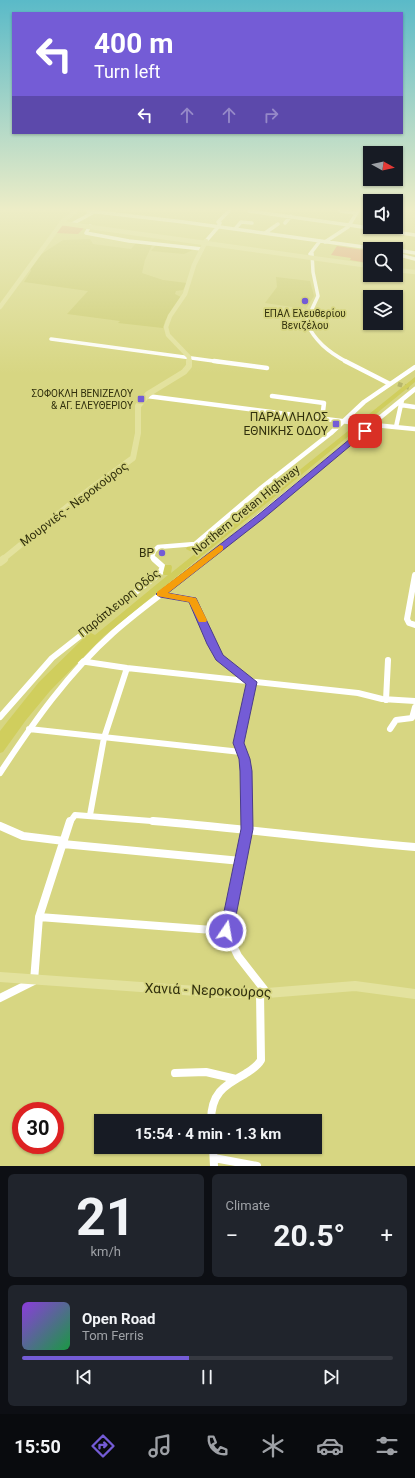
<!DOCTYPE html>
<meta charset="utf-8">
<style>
body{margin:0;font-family:Roboto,sans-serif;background:#20242c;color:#f1f3f6;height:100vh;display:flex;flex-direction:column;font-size:15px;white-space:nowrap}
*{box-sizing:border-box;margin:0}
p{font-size:13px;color:#9ea1a6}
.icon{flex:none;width:22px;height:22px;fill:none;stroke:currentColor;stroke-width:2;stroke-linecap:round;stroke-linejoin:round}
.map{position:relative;height:1166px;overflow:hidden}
.panel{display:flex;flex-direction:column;gap:8px;padding:8px;background:#0d0f14;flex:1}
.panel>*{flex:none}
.guide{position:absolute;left:12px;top:12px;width:391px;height:122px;border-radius:0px;box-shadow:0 1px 3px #0004;background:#745cd6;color:#fff;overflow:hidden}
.needle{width:26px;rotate:98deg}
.buttons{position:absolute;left:363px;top:146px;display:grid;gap:8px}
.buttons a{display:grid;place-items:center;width:40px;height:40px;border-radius:0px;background:#171b24;box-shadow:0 1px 3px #0004;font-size:20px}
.speed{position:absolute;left:12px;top:1102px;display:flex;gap:8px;font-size:20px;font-weight:700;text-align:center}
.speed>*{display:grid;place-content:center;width:52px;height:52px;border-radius:50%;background:#171b24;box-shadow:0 1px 3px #0004;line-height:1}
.speed .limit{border:6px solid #d22;background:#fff;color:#111}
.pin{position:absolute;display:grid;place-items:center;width:34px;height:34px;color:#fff;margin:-17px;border-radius:8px;box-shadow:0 2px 6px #0006}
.me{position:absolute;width:44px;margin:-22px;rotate:12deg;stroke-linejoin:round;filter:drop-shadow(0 0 3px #0008)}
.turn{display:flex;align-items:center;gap:14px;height:84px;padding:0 16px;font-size:18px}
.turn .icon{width:52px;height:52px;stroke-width:2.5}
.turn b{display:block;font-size:28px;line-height:34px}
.lanes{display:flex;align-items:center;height:38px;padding:0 16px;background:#0003;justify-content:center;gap:20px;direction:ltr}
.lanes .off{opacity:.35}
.big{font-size:30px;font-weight:700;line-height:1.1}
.panel .widget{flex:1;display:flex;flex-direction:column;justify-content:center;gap:6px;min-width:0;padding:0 14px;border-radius:6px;background:#20242c}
.panel .dial{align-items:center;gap:0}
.dial b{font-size:52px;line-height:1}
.song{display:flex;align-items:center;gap:12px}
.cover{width:48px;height:48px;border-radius:6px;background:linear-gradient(135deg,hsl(270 70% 55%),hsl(140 70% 35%))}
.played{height:4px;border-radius:2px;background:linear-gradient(90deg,#745cd6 45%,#363941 45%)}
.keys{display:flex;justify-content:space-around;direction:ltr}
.heat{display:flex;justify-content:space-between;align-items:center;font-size:22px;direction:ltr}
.panel .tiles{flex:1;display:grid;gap:8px;grid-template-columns:1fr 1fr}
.widget:last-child{grid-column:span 2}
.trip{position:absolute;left:94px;top:1114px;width:228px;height:40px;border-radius:0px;background:#171b24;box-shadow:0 1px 3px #0004;font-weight:700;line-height:40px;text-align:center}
.dock{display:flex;height:64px;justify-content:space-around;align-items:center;background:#090b0e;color:#9ea1a6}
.dock .icon{width:28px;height:28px}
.dock .active{color:#745cd6}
.dock b{font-size:18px;color:#f1f3f6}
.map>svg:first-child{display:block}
.built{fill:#cbcb6d}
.green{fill:#e09873}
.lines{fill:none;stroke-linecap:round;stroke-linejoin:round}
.minor-tunnel{stroke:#b6b56b;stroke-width:4.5;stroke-dasharray:4.5 2.5;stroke-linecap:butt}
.minor-far3{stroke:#fff;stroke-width:3.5}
.minor-far2{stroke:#fff;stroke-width:4.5}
.minor-far1{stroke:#fff;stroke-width:6}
.minor{stroke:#fff;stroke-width:8}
.major-far3{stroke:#e3e29e;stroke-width:4.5}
.major-far2{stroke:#e3e29e;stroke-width:6}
.major-far1{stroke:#e3e29e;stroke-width:8}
.major{stroke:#e3e29e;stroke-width:10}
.highway{fill:#d0ce5d;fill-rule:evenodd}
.route{fill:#745cd6;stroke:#4b3c8b}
.slow{fill:#f59e0b}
.poi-dot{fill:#745cd6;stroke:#d7d682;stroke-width:1.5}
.labels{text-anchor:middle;stroke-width:3.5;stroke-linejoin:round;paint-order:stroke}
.far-poi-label{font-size:10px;fill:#31300d;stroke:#d7d682}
.poi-label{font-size:12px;fill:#31300d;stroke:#d7d682;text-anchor:end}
.street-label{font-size:12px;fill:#31300d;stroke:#d7d682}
.near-street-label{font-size:14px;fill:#31300d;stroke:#d7d682}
</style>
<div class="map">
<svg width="415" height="1166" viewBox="0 0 415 1166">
<rect width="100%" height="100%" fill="#d7d682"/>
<path class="built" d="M 90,239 L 93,244 L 131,249 L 137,242 L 153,243 L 145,260 L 142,273 L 163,280 L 187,283 L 183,290 L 176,291 L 175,294 L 181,297 L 165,321 L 163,328 L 118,323 L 120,321 L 67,314 L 88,291 L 24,282 L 31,271 L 30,268 L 40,255 L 63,240 Z
M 157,244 L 195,249 L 184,254 L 151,251 Z
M 276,277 L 310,281 L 314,296 L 306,309 L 265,303 L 277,287 Z"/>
<path class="green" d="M 62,225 L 85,227 L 78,234 L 56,233 Z
M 337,246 L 370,251 L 368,260 L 370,260 L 368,263 L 350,260 L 351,258 L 331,255 Z"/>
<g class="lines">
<path class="minor-tunnel" d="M 398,384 L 410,388
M 349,422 L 364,424"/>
<path class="minor-far3" d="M 88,211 L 184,222 L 378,249
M 249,211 L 349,225
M 340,211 L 356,213
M 285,223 L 291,216
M 72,224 L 94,212
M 349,225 L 415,235
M 90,226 L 86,233 L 129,241 L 202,249
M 218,227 L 220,223 L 218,222 L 229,211
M 235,229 L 241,222 L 252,223
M 265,233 L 278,224
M 206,241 L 218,227
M 325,242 L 348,227 L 358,211
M 396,250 L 415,253
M 312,253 L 313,272 L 318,296 L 306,322 C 315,341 328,352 347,362
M 310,254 L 320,241
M 396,254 L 415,259
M 51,339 L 221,362"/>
<path class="minor-far2" d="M 214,361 L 267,368
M 345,361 L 390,384
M 147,396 L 349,422
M 272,396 L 324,403 L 322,419
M 401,405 L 415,407
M 364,424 L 415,429
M 396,427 L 402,400
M 155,560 L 152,557 L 154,551 L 158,547 L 195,544 L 261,488 L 331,433 L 364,402 L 415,367
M 205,560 L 415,389"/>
<path class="minor-far1" d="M 415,575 L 407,619 L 409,623 L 415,625
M 160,594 L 193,600 C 202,618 206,642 219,657 C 228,667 241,670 248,681
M 80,661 L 127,668 L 358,693 L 382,699 L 415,701
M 386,700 L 388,660
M 0,717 L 52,658 L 160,573 L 163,567 L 154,559
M 29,729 L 241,752
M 390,729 L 396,720 L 412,718 L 415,707
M 0,773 C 33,723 68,673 113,633 C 142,607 176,584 207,559
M 90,815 L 104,738 L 127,668
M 70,822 L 75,815 L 164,822
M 247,822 L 245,759 L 238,743 L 252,682"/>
<path class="minor" d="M 153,821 C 240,828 327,840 415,847
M 247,821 L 247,829 L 226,931 L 238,956 L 267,993
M 0,826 L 23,836 L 64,841
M 63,844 L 241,861
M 39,917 L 226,931
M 0,998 L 34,981 L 39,917 L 70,821
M 175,1073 L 206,1072 L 236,1079
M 211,1121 C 211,1094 223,1086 245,1074 C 251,1070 257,1067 261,1060 L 260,993
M 213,1147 L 214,1166
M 214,1158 L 257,1166"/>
<path class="major-far3" d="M 61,223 L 370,266
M 396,270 L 415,272
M 0,307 L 63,221 L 76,211
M 189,362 L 189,357 L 168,335 L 166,327 L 170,316 L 185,294 L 194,265 L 206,241"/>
<path class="major-far2" d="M 2,560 L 73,502 L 133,458 L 138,433 L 138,406 L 148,394 L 184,372 L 189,366 L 189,361"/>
<path class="major-far1" d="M 0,562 L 4,559"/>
<path class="major" d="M 0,977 L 225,993 L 267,993 L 355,986 L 415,994"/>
<path class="highway" d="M 415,377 L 415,382 L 104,636 L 50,691 L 26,720 L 3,752 L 0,753 L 0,731 L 7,722 L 39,682 L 88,634 L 91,633 L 95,635 L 168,575 L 164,575 L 163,573 L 165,565 L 171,565 L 172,567 L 171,573 L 201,549 L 190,551 L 186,549 L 187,547 L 200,545 L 204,547 Z"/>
</g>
<linearGradient id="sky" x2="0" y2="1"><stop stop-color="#5abac8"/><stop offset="0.56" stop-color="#ededc7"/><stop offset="1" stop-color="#ededc7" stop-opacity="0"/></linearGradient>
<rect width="415" height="374" fill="url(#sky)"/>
<path class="route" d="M 362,429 L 368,431 L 264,518 L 168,593 L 196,598 L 223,655 L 257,682 L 244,743 L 250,759 L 252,771 L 253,829 L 233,931 L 231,935 L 226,937 L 222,935 L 220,931 L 241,829 L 240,771 L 239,759 L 233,743 L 246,684 L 216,660 L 207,644 L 189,602 L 160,597 L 156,594 L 258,515 Z"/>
<path class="slow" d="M 220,545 L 223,546 L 223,550 L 168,593 L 196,598 L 207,620 L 206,622 L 199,622 L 189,602 L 157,596 L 157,592 Z"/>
<g class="poi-dot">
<circle cx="305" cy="301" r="4"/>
<rect x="137" y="395" width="8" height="8" rx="2"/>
<rect x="332" y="420" width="8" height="8" rx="2"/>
<circle cx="162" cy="553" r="4"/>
</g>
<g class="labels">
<g class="far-poi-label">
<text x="305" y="317">ΕΠΑΛ Ελευθερίου<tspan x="305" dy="12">Βενιζέλου</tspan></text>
<text x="133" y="397" text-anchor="end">ΣΟΦΟΚΛΗ ΒΕΝΙΖΕΛΟΥ<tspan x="133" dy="12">&amp; ΑΓ. ΕΛΕΥΘΕΡΙΟΥ</tspan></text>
</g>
<g class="poi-label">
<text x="328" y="421">ΠΑΡΑΛΛΗΛΟΣ<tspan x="328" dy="14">ΕΘΝΙΚΗΣ ΟΔΟΥ</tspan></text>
<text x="154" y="557">BP</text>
</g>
<g class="street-label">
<text transform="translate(74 504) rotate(-37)" y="4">Μουρνιές - Νεροκούρος</text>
<text transform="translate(246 510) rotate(-39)" y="4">Northern Cretan Highway</text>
<text transform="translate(119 603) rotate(-39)" y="4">Παράπλευρη Οδός</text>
</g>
<g class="near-street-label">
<text transform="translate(208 990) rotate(2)" y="5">Χανιά - Νεροκούρος</text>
</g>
</g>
</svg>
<div class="buttons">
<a><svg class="needle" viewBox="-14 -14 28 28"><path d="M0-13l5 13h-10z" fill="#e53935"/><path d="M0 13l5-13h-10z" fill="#9ea1a6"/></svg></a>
<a><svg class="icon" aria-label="sound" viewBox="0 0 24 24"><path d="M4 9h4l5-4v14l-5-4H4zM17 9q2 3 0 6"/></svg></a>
<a><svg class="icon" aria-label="search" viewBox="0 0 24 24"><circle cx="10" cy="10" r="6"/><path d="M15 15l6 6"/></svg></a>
<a><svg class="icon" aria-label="layers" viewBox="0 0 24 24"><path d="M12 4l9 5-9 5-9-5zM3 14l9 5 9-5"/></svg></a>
</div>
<div class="speed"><div class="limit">30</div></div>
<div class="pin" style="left:365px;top:431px;background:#d93025"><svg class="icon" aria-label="arrive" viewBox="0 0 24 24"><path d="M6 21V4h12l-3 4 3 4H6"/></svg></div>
<svg class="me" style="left:226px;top:931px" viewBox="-20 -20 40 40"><circle r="17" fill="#745cd6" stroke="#fff" stroke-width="3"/><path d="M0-11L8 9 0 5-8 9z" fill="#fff"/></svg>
<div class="trip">15:54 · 4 min · 1.3 km</div>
<div class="guide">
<div class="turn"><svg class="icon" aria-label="left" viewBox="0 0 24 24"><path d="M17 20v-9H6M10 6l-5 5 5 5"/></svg><div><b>400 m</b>Turn left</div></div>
<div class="lanes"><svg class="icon" aria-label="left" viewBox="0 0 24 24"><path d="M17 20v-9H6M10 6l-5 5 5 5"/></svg><svg class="icon off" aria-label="ahead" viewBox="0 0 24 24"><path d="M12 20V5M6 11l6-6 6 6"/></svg><svg class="icon off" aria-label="ahead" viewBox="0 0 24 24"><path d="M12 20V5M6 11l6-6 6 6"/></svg><svg class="icon off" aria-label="right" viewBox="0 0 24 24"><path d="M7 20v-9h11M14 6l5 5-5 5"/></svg></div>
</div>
</div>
<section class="panel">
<div class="tiles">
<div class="widget dial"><b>21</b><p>km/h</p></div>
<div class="widget"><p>Climate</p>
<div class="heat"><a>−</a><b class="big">20.5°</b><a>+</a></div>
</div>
<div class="widget">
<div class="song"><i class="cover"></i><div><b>Open Road</b><p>Tom Ferris</p></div></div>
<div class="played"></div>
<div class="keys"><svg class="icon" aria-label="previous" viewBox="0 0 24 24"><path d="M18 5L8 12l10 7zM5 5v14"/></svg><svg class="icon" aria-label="pause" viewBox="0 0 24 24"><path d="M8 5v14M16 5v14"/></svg><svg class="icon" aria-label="next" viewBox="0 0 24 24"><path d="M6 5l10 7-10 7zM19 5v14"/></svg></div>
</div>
</div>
</section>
<nav class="dock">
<b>15:50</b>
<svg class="icon active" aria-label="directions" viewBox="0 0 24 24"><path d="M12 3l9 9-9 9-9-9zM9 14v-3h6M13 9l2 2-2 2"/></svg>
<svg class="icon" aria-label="music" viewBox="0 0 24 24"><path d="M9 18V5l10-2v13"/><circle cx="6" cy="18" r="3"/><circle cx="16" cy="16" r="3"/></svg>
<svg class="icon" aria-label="phone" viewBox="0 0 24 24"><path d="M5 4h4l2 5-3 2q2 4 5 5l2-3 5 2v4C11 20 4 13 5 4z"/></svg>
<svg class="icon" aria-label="climate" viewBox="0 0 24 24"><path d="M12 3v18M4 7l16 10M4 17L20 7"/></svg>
<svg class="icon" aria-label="car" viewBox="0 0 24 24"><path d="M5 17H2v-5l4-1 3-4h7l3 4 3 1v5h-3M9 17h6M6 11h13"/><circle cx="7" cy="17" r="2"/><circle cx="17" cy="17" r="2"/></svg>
<svg class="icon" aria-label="filters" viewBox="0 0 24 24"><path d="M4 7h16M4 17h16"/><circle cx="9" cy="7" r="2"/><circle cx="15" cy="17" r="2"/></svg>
</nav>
